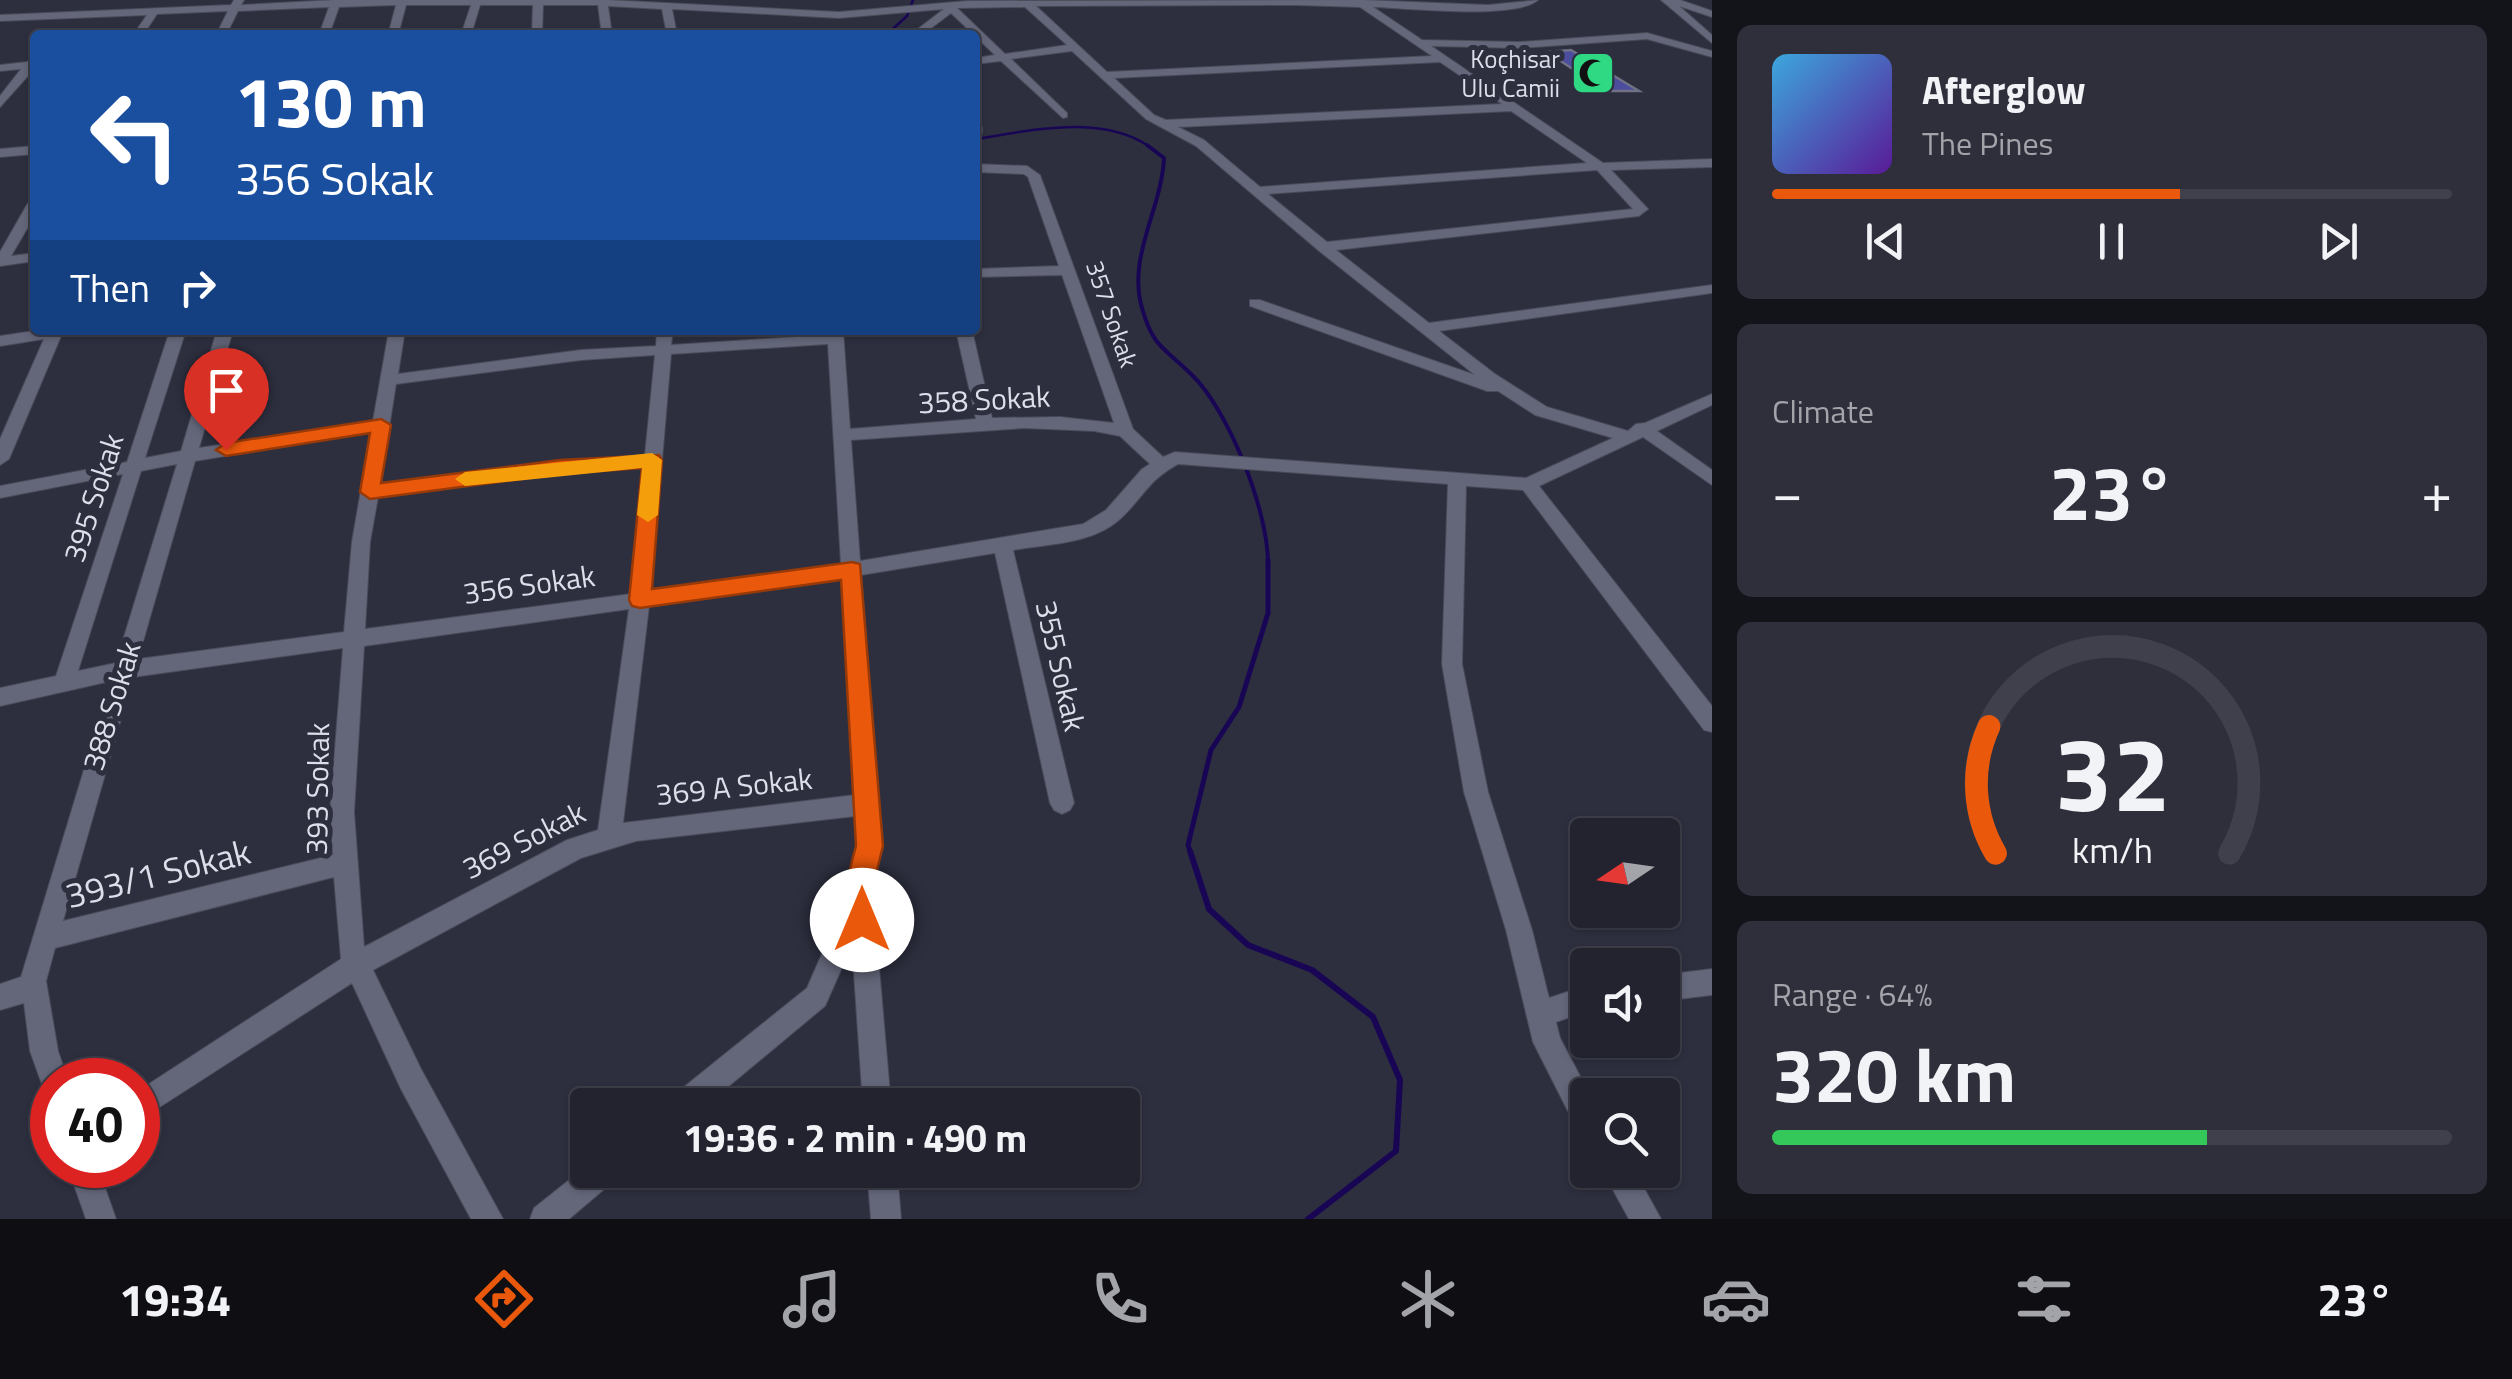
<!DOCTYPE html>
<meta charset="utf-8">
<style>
body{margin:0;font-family:"Titillium Web",sans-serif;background:#2e2f3b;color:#f1f3f6;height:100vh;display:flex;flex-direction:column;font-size:38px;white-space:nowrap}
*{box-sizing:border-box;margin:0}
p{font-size:32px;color:#a2a4aa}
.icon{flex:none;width:55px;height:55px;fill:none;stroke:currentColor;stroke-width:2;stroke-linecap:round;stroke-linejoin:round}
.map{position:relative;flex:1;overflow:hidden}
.panel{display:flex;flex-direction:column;gap:25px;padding:25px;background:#13131a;width:800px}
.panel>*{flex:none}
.banner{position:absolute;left:30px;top:30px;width:950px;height:305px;border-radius:10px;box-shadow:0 2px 8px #0004,0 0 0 2px #3f404b;background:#1a4fa0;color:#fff;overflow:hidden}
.needle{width:65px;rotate:257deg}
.fabs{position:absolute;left:1570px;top:818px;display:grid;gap:20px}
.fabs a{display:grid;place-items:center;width:110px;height:110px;border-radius:10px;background:#22232f;box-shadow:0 2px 8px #0004,0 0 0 2px #3f404b;font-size:50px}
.speed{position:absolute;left:30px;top:1058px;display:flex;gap:20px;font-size:50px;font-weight:700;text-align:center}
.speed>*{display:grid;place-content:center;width:130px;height:130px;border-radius:50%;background:#22232f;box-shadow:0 2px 8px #0004,0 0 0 2px #3f404b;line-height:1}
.speed .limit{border:15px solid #d22;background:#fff;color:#111}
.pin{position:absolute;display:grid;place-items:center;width:85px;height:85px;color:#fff;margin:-102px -42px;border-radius:50% 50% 50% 0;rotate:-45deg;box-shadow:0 0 10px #0007}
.pin .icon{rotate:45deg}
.me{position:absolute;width:110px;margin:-55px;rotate:0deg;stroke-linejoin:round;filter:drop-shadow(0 0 8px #0008)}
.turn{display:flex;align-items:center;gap:35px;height:210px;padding:0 40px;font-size:45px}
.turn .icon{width:130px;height:130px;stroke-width:2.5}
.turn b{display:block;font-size:70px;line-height:85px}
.then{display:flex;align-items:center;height:95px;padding:0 40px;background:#0003;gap:20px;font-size:38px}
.big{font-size:75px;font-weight:700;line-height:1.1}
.panel .tile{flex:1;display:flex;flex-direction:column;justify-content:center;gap:15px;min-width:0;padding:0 35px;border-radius:15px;background:#2e2f3b}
.panel .dial{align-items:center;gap:0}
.dial svg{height:260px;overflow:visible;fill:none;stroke:#3f404b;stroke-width:7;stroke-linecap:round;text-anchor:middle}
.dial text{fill:#f1f3f6;stroke:none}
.song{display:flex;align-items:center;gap:30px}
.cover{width:120px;height:120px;border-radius:15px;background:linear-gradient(135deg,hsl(200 70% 55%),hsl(270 70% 35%))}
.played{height:10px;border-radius:5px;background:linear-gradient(90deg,#ea580c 60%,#3f404b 60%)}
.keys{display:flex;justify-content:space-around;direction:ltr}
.heat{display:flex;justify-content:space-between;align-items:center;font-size:55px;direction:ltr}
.charge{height:15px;border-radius:8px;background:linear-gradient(90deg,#34c759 64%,#3f404b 0)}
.trip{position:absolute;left:570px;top:1088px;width:570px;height:100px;border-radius:10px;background:#22232f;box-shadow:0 2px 8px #0004,0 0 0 2px #3f404b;font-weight:700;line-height:100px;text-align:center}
.tabs{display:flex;height:160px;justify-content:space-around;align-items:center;background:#0e0e13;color:#a2a4aa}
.tabs .icon{width:70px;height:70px}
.tabs .on{color:#ea580c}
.tabs b{font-size:45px;color:#f1f3f6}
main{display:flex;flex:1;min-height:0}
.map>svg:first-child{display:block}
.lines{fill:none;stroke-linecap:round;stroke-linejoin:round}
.stream-far3{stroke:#180655;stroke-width:2.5}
.stream-far2{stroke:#180655;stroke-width:4}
.stream-far1{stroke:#180655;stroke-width:5}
.stream{stroke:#180655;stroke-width:6}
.building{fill:#4c4d9d;stroke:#6f7285;stroke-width:2.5}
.minor-casing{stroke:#494b59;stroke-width:2}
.minor{fill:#64677a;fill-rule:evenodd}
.route{fill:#ea580c;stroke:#983908;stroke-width:2.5}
.slow{fill:#f59e0b}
.labels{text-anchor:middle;stroke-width:10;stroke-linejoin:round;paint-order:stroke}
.far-poi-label{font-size:25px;fill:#dcdee9;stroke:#2d2f3f;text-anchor:end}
.far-street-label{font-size:25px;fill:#dcdee9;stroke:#2d2f3f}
.street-label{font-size:30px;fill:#dcdee9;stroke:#2d2f3f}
.near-street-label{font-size:35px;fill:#dcdee9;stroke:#2d2f3f}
</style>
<main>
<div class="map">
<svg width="1712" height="1219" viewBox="0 0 1712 1219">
<rect width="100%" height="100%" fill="#2d2f3f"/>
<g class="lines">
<path class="stream-far3" d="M 886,35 L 907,16 L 913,0
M 975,139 C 1030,131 1101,113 1150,147"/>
<path class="stream-far2" d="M 1147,145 L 1164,158 C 1162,208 1127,257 1142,308 C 1153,348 1165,348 1191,374 C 1229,410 1268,511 1268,563"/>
<path class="stream-far1" d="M 1191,854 L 1188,845 L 1211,750 L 1239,707 L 1268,613 L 1268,560"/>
<path class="stream" d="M 1190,851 L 1209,909 L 1248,945 L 1312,970 L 1373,1017 L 1400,1080 L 1396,1151 L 1308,1219"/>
</g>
<path class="building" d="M 1571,50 L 1639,91 L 1606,91 L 1547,52 Z"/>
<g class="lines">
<g class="minor-casing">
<path id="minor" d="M 234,0 L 244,0 L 241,5 L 335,0 L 607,0 L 839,12 L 967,1 L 1362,0 L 1488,5 L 1538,0 C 1515,20 1408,8 1373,7 L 1422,40 L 1519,42 L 1647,33 L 1712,51 L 1712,57 L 1647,39 L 1519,48 L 1431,46 L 1603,163 L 1712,159 L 1712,167 L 1611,170 L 1648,209 L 1639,216 L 1336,250 L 1429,323 L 1712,285 L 1712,293 L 1439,331 L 1495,374 L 1547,407 L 1628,431 L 1636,424 L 1645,423 L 1712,394 L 1712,405 L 1657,431 L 1712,470 L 1712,485 L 1643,437 L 1539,486 L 1712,706 L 1712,732 L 1704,730 L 1523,490 L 1466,486 L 1462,664 L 1488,792 L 1532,930 L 1549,998 L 1588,985 L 1588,1011 L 1556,1022 L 1560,1038 L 1590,1095 L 1588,1135 L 1578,1131 L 1533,1042 L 1506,930 L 1464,792 L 1442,664 L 1448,484 L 1178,464 C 1147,481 1144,497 1120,519 C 1093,544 1048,544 1013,550 L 1074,803 L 1070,810 L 1062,814 L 1054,810 L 1050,803 L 995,553 L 861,575 L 882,846 L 870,890 L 873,898 L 891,1105 L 863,1105 L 852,945 L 825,1006 L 706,1105 L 670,1105 L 674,1095 L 807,988 L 835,924 L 858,846 L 856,816 L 636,841 L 581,858 L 373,970 L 421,1069 L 503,1219 L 471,1219 L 401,1089 L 352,983 L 138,1121 L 138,1091 L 341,959 L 334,877 L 55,948 L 46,981 L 58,1051 L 68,1080 L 52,1080 L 52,1093 L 44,1090 L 30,1051 L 24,1003 L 0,1010 L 0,984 L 21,977 L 111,681 L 0,706 L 0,688 L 56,676 L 123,474 L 0,498 L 0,486 L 127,462 L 170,330 L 186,330 L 145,458 L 181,451 L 217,330 L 233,330 L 199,448 L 373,421 L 389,330 L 405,330 L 398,374 L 581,350 L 656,346 L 657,330 L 673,330 L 671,345 L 828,335 L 827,330 L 843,330 L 850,429 L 976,419 L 956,330 L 972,330 L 992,418 L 1060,417 L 1114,423 L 1062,275 L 975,277 L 975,269 L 1059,266 L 1028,177 L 1024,174 L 975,172 L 975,164 L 1027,166 L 1040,175 L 1133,429 L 1163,457 L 1175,452 L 1526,478 L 1613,438 L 1535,415 L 1498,391 L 1487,391 L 1250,306 L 1250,300 L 1260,300 L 1475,375 L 1318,250 L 1196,146 L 1146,119 L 1072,51 L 1011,59 L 1067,113 L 1067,117 L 1063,118 L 1001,61 L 975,64 L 975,58 L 995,55 L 951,13 L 922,35 L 910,35 L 944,9 L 839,18 L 672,9 L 677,35 L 667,35 L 662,9 L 608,6 L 612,35 L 602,35 L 598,5 L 543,5 L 542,35 L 532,35 L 533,5 L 480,5 L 471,35 L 461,35 L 471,5 L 406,5 L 398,35 L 388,35 L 396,5 L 339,7 L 329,35 L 319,35 L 329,7 L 238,11 L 226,35 L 216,35 L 228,11 L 157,14 L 143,35 L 133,35 L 147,15 L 0,21 L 0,15 L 231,5 ZM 1297,5 L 1360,7 L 1432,56 L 1107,72 L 1036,6 ZM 1025,7 L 1067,45 L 1005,54 L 957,8 ZM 1440,62 L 1502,104 L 1166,120 L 1154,115 L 1114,78 ZM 1511,111 L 1587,163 L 1260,187 L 1204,140 L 1178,127 ZM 1597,170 L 1633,209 L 1327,242 L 1268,194 ZM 828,344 L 841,564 L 651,591 L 671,354 ZM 655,355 L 645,455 L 560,461 L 380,484 L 396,384 L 581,360 ZM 1024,428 L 1094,431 L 1120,436 L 1150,464 L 1142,469 L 1106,510 L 1083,524 L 860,561 L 851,440 ZM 371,432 L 352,542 L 344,632 L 138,659 L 195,461 ZM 177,464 L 116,663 L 78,671 L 141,471 ZM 644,467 L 631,594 L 365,629 L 370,542 L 378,497 L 560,473 ZM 842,579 L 855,795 L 623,823 L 649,606 ZM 629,609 L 598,830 L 567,840 L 364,947 L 354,812 L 364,646 ZM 343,648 L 330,812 L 333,855 L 63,921 L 133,677 Z
M 1661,0 L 1680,0 L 1712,11 L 1712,17 L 1679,6 L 1712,35 L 1712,43 Z
M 35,56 L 35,68 L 0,107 L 0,96 L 21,69 L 0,71 L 0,65 L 27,62 Z
M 975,123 L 982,127 L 982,133 L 975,133 Z
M 35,146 L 35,154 L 0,157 L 0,149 Z
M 35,199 L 35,215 L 11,256 L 35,253 L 35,261 L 0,266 L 0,252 L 28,203 Z
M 41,330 L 79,330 L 61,336 L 9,459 L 0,465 L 0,439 L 44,339 L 0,346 L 0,336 Z
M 1712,969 L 1712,995 L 1662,1001 L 1662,975 Z
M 67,1165 L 97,1165 L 116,1219 L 86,1219 Z
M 588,1165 L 588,1170 L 620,1170 L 615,1180 L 569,1219 L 530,1219 L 534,1208 Z
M 867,1170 L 897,1170 L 901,1219 L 871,1219 Z
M 1602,1170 L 1634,1170 L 1661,1219 L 1629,1219 Z"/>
</g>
<use href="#minor" class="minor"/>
</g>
<path class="route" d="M 381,419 L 391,425 L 381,483 L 560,460 L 659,455 L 662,460 L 652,589 L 852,562 L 860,564 L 883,846 L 874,882 L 877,920 L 873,930 L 862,934 L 852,930 C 841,902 848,874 856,846 L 841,580 L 640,608 L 632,606 L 629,600 L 642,468 L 560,474 L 370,499 L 360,492 L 370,433 L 226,456 L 216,450 L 226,443 Z"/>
<path class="slow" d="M 652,453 L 662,460 L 658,515 L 648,522 L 637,515 L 642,468 L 465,486 L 455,479 L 465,472 Z"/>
<defs>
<g id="mosque-square" transform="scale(2.25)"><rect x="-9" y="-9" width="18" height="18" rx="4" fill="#2fd883" stroke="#2d2f3f"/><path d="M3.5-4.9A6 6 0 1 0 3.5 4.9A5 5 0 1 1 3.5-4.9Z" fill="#111"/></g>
</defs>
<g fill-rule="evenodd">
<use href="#mosque-square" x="1593" y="73"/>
</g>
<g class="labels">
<g class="far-poi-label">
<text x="1560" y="68">Koçhisar<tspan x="1560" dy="29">Ulu Camii</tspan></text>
</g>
<g class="far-street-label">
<text transform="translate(1112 314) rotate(71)" y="9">357 Sokak</text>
</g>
<g class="street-label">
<text transform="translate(984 400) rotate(-3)" y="10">358 Sokak</text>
<text transform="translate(94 498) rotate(-72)" y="10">395 Sokak</text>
<text transform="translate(529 585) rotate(-8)" y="10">356 Sokak</text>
<text transform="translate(1060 666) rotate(77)" y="10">355 Sokak</text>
<text transform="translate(112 706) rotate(-73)" y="10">388 Sokak</text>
<text transform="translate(734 787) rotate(-6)" y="10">369 A Sokak</text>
<text transform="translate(318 789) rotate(-89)" y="10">393 Sokak</text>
<text transform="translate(524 841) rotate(-27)" y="10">369 Sokak</text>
</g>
<g class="near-street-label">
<text transform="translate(158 874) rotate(-14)" y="12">393/1 Sokak</text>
</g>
</g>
</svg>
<div class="fabs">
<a><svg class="needle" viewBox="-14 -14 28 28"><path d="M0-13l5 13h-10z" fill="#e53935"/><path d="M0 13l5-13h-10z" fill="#a2a4aa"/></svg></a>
<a><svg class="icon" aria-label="sound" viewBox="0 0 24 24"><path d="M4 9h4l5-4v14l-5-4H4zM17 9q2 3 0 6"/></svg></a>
<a><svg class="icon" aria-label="search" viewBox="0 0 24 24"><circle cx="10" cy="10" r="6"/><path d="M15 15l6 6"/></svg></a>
</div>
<div class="speed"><div class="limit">40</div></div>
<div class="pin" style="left:226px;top:450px;background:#d93025"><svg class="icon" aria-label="arrive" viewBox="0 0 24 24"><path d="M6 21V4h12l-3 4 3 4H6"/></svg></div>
<svg class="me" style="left:862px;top:920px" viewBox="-20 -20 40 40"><circle r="19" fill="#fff"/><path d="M0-13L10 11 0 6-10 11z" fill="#ea580c"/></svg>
<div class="trip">19:36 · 2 min · 490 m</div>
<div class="banner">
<div class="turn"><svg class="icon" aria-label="left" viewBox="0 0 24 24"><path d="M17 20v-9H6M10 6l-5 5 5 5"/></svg><div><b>130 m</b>356 Sokak</div></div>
<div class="then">Then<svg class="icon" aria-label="right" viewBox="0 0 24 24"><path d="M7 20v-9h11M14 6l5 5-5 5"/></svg></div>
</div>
</div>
<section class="panel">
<div class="tile">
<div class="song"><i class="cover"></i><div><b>Afterglow</b><p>The Pines</p></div></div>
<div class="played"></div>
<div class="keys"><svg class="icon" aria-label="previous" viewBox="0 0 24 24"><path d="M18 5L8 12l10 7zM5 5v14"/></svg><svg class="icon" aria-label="pause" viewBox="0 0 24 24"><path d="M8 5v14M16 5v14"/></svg><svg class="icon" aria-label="next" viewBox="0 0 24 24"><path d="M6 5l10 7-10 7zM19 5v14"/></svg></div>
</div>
<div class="tile"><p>Climate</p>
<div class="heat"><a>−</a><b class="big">23°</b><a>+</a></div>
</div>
<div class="tile dial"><svg viewBox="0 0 100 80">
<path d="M14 69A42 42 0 1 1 86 69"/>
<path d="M14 69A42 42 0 0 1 12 30" stroke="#ea580c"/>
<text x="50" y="56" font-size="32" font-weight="700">32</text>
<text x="50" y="72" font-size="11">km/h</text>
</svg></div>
<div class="tile"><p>Range · 64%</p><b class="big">320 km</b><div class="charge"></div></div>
</section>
</main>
<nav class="tabs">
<b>19:34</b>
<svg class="icon on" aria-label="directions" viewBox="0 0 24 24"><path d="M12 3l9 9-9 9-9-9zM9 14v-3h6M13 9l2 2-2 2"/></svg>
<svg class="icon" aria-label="music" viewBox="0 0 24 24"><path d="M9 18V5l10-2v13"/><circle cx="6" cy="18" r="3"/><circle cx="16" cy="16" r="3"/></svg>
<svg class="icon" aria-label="phone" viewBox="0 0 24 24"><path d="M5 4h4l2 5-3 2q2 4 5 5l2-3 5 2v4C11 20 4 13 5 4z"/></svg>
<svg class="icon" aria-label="climate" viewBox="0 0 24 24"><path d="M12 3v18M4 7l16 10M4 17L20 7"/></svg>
<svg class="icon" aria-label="car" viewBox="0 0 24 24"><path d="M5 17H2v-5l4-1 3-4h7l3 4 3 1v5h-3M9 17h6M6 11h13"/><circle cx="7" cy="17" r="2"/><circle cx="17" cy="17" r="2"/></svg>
<svg class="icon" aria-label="filters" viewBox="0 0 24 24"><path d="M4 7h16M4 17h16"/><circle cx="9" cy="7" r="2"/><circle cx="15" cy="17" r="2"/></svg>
<b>23°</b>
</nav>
